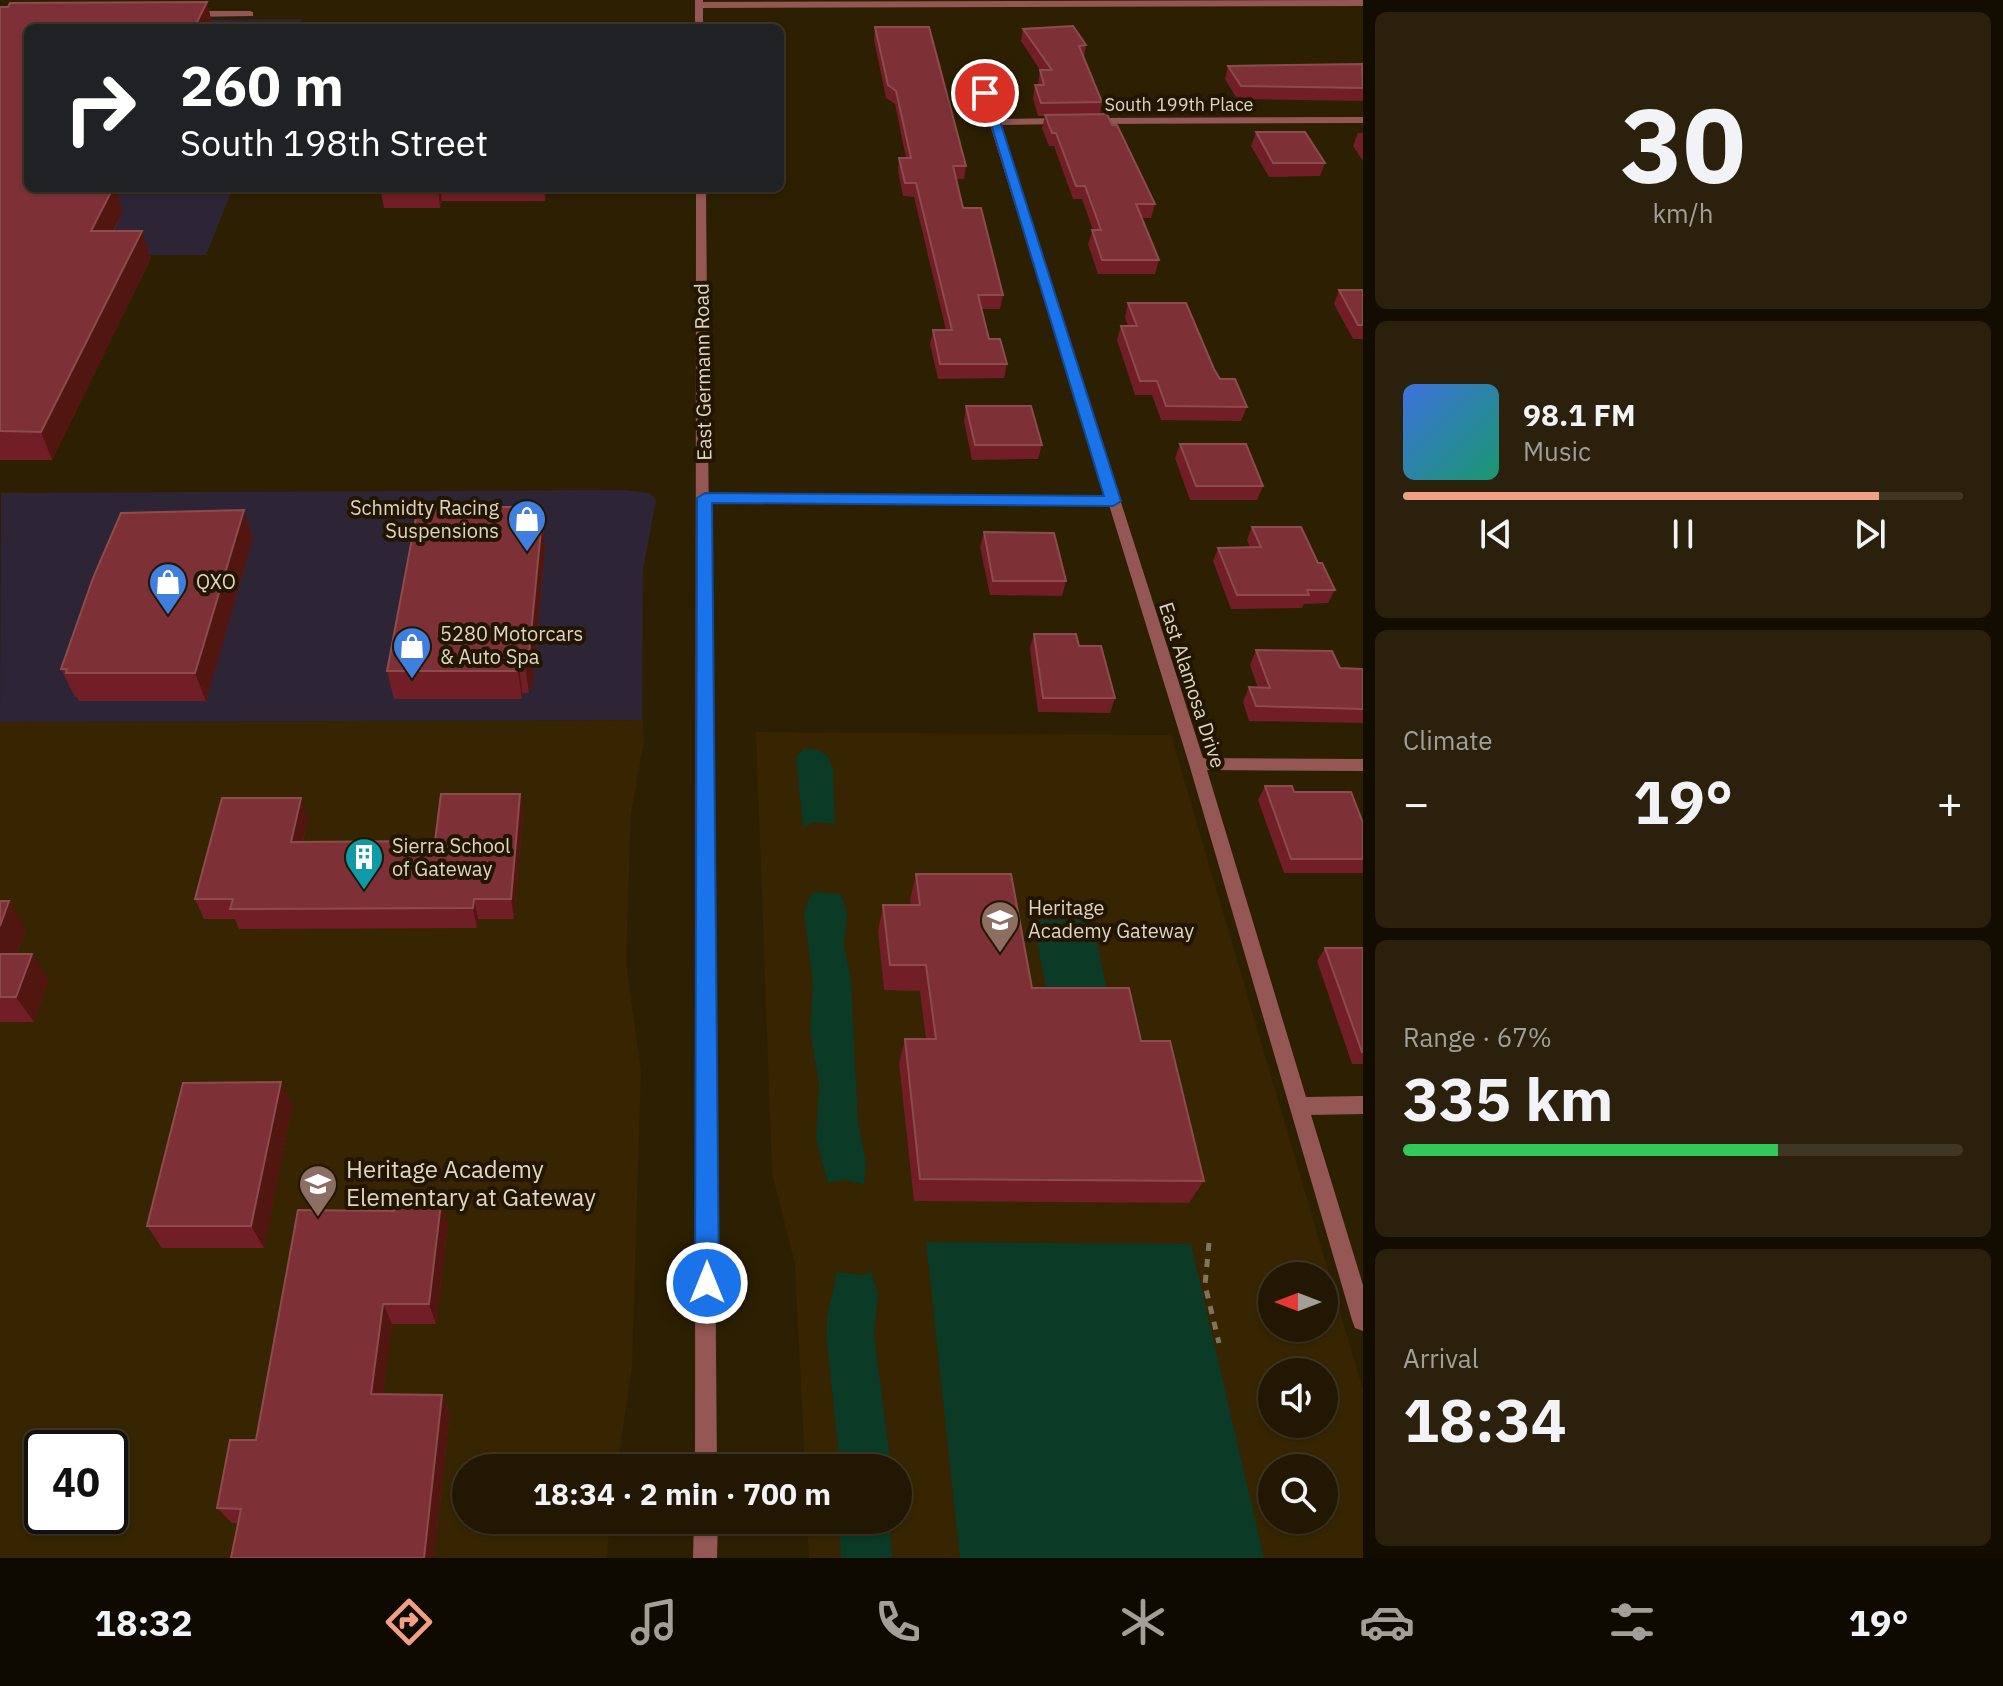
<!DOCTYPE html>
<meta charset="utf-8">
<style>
body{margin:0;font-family:"IBM Plex Sans",sans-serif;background:#2a200c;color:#f1f3f6;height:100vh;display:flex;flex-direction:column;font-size:30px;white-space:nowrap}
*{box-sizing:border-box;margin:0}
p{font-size:26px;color:#a29f99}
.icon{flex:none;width:44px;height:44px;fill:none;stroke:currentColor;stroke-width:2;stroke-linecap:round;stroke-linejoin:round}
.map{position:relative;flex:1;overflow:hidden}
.panel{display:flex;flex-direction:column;gap:12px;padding:12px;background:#130d01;width:640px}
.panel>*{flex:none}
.hud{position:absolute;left:24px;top:24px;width:760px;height:168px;border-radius:12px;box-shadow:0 2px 6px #0004,0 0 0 2px #3f3624;background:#202124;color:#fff;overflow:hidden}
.needle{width:52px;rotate:270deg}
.fabs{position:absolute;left:1258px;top:1262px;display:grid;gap:16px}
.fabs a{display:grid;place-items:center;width:80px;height:80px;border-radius:50%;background:#221702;box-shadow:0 2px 6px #0004,0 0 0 2px #3f3624;font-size:40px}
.speed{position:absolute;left:24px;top:1430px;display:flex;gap:16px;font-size:40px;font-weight:700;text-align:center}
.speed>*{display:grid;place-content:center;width:104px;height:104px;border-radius:50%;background:#221702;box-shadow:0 2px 6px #0004,0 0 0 2px #3f3624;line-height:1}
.speed .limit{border:4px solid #111;border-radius:12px;background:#fff;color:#111}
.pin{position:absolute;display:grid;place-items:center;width:68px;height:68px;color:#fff;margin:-34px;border:4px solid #fff;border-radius:50%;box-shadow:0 2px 8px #0007}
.me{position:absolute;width:88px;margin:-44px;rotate:0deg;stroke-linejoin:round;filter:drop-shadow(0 0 6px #0008)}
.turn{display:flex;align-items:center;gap:28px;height:168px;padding:0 24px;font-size:36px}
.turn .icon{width:104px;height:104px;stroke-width:2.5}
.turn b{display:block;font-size:56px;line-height:68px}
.big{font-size:60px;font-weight:800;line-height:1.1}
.panel .card{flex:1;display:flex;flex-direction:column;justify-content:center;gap:12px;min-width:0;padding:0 28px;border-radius:12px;background:#2a200c}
.panel .dial{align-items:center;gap:0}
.dial b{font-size:104px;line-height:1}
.song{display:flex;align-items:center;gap:24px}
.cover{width:96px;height:96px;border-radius:12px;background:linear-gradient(135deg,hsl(220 70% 55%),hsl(160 70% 35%))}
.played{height:8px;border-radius:4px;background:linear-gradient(90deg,#f39f85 85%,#3f3624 85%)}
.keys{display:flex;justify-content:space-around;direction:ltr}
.heat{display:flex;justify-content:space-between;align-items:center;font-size:44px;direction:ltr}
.charge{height:12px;border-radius:6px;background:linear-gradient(90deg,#34c759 67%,#3f3624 0)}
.trip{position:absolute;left:452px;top:1454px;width:460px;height:80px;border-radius:40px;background:#221702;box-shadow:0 2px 6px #0004,0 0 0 2px #3f3624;font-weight:800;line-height:80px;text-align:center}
.menu{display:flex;height:128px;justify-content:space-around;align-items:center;background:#0e0901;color:#a29f99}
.menu .icon{width:56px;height:56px}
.menu .selected{color:#f39f85}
.menu b{font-size:36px;color:#f1f3f6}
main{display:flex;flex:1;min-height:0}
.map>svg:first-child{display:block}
.built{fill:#362500;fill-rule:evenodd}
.industrial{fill:#2d2535}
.green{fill:#0b3a26}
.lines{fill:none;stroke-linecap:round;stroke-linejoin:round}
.path{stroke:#80745e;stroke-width:5;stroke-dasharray:8 8;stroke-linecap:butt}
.minor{fill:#945753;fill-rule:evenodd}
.tertiary{fill:#945753;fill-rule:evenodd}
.wall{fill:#711e26}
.shaded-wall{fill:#511610}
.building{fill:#7d3137;stroke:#8c4b4d;stroke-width:2}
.route{fill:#1a73e8;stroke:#114b97;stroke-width:2}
.labels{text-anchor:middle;stroke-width:8;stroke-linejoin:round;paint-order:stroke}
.far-street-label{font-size:18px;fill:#ded5c5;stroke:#231600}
.street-label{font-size:20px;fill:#ded5c5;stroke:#231600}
.poi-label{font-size:20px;fill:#ded5c5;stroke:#231600;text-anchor:start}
.near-poi-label{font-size:24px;fill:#ded5c5;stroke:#231600;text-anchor:start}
</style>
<main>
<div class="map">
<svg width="1363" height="1558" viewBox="0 0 1363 1558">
<rect width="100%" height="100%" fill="#2d1f02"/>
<path class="built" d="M 643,720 L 644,741 L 631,814 L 626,963 L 641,1070 L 632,1367 L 617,1468 L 466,1468 L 466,1520 L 610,1520 L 607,1558 L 0,1558 L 0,722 ZM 42,1448 L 110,1448 L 110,1516 L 42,1516 Z
M 756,732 L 1171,735 L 1363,1390 L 1363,1558 L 809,1558 L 807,1520 L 898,1520 L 898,1468 L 805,1468 L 795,1264 L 772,1173 ZM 1272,1276 L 1324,1276 L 1324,1328 L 1272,1328 ZM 1272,1372 L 1324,1372 L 1324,1424 L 1272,1424 ZM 1272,1468 L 1324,1468 L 1324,1520 L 1272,1520 Z"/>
<path class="industrial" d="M 302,19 L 298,28 L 28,28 L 28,188 L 233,188 L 206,255 L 0,256 L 0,20 Z
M 624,490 L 650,493 L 656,500 L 643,570 L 642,720 L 0,722 L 1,493 Z"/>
<path class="green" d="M 805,748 L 821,751 L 829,758 L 833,771 L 835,824 L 815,822 L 803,827 L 796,757 Z
M 812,892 L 841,894 L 847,914 L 844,945 L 851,981 L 858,1123 L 866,1162 L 864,1185 L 845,1180 L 828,1183 L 816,1139 L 819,1083 L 810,1031 L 813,984 L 804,912 Z
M 1033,920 L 1092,920 L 1110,1004 L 1049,1004 Z
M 926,1242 L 1191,1244 L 1264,1558 L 960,1558 Z
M 870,1270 L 878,1293 L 874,1335 L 891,1468 L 840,1468 L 827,1342 L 827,1317 L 837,1272 L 864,1275 Z
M 839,1520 L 889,1520 L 892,1558 L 841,1558 Z"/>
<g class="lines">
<path class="path" d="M 1209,1243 L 1205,1285 L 1219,1343"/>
<path class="minor" d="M 1363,0 L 1363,6 L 699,8 L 695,5 L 699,2 Z
M 250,11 L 253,12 L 253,16 L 190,17 L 186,14 L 190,11 Z
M 976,61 L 981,64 L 998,119 L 1065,118 L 1070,121 L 1065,124 L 1000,125 L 1203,758 L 1363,759 L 1363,771 L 1207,770 L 1306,1097 L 1363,1096 L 1363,1114 L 1311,1115 L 1363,1285 L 1363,1331 L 1355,1328 L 1352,1320 L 1189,764 L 1109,505 L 705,502 L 698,498 L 705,494 L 1106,497 L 971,64 Z
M 1363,117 L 1363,123 L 1088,124 L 1083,121 L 1088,118 Z"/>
<path class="tertiary" d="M 695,0 L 703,0 L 703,28 L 695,28 Z
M 696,188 L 706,188 L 717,1468 L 695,1468 Z
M 694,1520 L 718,1520 L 717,1558 L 693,1558 Z"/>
</g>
<path class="wall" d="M 207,2 L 213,28 L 28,28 L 28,188 L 116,188 L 123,211 L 114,231 L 142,231 L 151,258 L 52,460 L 0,460 L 0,7 Z
M 875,27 L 966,166 L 964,179 L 956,179 L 963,208 L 1003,295 L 1000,309 L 981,309 L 989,339 L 1007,364 L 1004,378 L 938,379 L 930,344 L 933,330 L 946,330 L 914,197 L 903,196 L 898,171 L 899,158 L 906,158 L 895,104 L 886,98 L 874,40 Z
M 1023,29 L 1086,45 L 1084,58 L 1102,102 L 1100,114 L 1112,125 L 1155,204 L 1151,218 L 1142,218 L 1159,260 L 1155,274 L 1098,274 L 1088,244 L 1093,230 L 1082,199 L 1073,199 L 1054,146 L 1049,146 L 1042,128 L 1045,116 L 1038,116 L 1033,98 L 1035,85 L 1038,85 L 1040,70 L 1021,41 Z
M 1228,66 L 1363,66 L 1363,101 L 1237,99 L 1225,79 Z
M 1256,132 L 1325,163 L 1320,176 L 1269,177 L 1251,146 Z
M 1358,133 L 1363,133 L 1363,161 L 1353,146 Z
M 380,188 L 547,188 L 545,201 L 442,201 L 440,208 L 384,208 Z
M 1339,290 L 1363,290 L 1363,339 L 1353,339 L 1334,304 Z
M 1128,303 L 1214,369 L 1220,379 L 1247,407 L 1241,421 L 1161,420 L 1152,395 L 1135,395 L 1117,340 L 1121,326 L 1128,326 L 1125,317 Z
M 966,406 L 1042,445 L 1038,459 L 972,460 L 964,421 Z
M 1180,444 L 1263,486 L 1257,500 L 1190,500 L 1175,458 Z
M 244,510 L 253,538 L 206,701 L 79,701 L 77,697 L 75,697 L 61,669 Z
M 541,519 L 542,519 L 545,548 L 533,682 L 529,693 L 522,693 L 522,699 L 394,699 L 387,671 Z
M 1252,527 L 1318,563 L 1335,590 L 1328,603 L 1304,604 L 1302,608 L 1231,609 L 1213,561 L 1218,548 L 1250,547 L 1247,540 Z
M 984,532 L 1066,581 L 1062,596 L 990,595 L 980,547 Z
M 1034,634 L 1079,646 L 1115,698 L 1110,713 L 1038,712 L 1030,648 Z
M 1256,650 L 1340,668 L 1363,669 L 1363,723 L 1249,721 L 1243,702 L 1249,687 L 1258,688 L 1250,665 Z
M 1265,786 L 1363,823 L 1363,873 L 1284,873 L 1258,800 Z
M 520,794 L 523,814 L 514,919 L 478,919 L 477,928 L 239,929 L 235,919 L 204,919 L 195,899 L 308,819 L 303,842 L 435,841 Z
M 916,874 L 1032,988 L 1141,1041 L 1204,1181 L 1189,1203 L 914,1201 L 899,1063 L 905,1039 L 926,1039 L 920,991 L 884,990 L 878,931 L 883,905 L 911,905 L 910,900 Z
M 0,901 L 26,928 L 17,954 L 49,979 L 34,1022 L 0,1022 Z
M 1325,948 L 1363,948 L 1363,1064 L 1352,1064 L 1317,961 Z
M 281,1082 L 292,1106 L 264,1248 L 162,1248 L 147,1226 Z
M 448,1224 L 436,1324 L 392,1324 L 383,1394 L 442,1395 L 450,1412 L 434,1558 L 231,1558 L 238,1523 L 232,1523 L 217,1508 L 256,1440 Z"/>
<path class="shaded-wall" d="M 207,2 L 213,28 L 194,28 Z
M 113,188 L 116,188 L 123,211 L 100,258 L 91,231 Z
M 438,188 L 440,188 L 442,201 L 440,208 Z
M 544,188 L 547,188 L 545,201 Z
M 142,231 L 151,258 L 52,460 L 41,432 Z
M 244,510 L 253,538 L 206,701 L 195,673 Z
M 540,510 L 545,548 L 533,682 L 529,693 L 525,665 Z
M 519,665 L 522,693 L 522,699 L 518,671 Z
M 520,794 L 523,814 L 514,919 L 511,899 Z
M 301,798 L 308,819 L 298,862 L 291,842 Z
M 474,899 L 478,919 L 477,928 L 473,908 Z
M 9,901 L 26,928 L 8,979 L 0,968 L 0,926 Z
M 32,954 L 49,979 L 34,1022 L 16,997 Z
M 281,1082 L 292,1106 L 264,1248 L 251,1226 Z
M 441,1203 L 448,1224 L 436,1324 L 429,1304 Z
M 383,1304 L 392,1324 L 381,1412 L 371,1394 Z
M 442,1395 L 450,1412 L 434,1558 L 424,1558 Z"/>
<path class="building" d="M 207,2 L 194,28 L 28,28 L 28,188 L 113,188 L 91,231 L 142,231 L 41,432 L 0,431 L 0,7 L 8,7 L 10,3 Z
M 1073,26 L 1086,45 L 1079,46 L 1102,102 L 1041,103 L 1035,85 L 1044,85 L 1040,70 L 1052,70 L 1023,29 Z
M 875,27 L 929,27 L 966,166 L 953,166 L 963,208 L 981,208 L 1003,295 L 978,295 L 989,339 L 1000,339 L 1007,364 L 940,364 L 933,330 L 952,330 L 916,183 L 905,183 L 899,158 L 911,158 L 896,91 L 888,85 Z
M 1362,64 L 1363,88 L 1241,86 L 1228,66 Z
M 1107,114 L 1112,125 L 1117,125 L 1155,204 L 1136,204 L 1159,260 L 1102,260 L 1092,230 L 1101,230 L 1085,186 L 1076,186 L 1056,133 L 1052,133 L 1045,115 Z
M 1256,132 L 1305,132 L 1325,163 L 1273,163 Z
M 1339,290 L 1363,290 L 1363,325 L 1358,325 Z
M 1128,303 L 1186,303 L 1214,369 L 1220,379 L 1235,379 L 1247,407 L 1166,406 L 1157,381 L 1140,381 L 1121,326 L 1137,326 Z
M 966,406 L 1031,406 L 1042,445 L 975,445 Z
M 1180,444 L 1246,444 L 1263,486 L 1196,486 Z
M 418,507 L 533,507 L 540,510 L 539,519 L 542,519 L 529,654 L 525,665 L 519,665 L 518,671 L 387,671 Z
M 244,510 L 195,673 L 66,673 L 67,669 L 61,669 L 93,578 L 121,513 Z
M 1252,527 L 1301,527 L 1318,563 L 1322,563 L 1335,590 L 1307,590 L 1309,595 L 1237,595 L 1218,548 L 1261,547 Z
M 984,532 L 1054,533 L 1066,581 L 993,581 Z
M 1034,634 L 1076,634 L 1079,646 L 1101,646 L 1115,698 L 1043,698 Z
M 1256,650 L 1332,651 L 1340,668 L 1363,669 L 1363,709 L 1256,706 L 1249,687 L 1270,688 Z
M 1265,786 L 1292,786 L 1294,792 L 1351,792 L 1363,823 L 1363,859 L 1291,859 Z
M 441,794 L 520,794 L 511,899 L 474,899 L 473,908 L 230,909 L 233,899 L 195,899 L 222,798 L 301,798 L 291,842 L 435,841 Z
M 916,874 L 1011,874 L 1032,988 L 1129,988 L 1141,1041 L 1170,1041 L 1204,1181 L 920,1179 L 905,1039 L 936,1039 L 926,965 L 890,965 L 883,905 L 920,905 Z
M 0,901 L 9,901 L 0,926 Z
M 1325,948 L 1363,948 L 1363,1052 L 1362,1052 Z
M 0,954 L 32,954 L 16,997 L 0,997 Z
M 281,1082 L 251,1226 L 147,1226 L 183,1083 Z
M 396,1203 L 441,1203 L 429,1304 L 383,1304 L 371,1394 L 442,1395 L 424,1558 L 231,1558 L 241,1509 L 217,1508 L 230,1440 L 256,1440 L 298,1210 L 394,1211 Z"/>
<path class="route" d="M 981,91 L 991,93 L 1121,501 L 1113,506 L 712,503 L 719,1283 L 716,1292 L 707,1295 L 699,1292 L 695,1283 L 697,498 L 705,493 L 1104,496 Z"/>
<defs>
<g id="shop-pin" transform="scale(2)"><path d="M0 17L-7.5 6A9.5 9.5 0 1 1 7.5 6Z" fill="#3f7fe0" stroke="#231600"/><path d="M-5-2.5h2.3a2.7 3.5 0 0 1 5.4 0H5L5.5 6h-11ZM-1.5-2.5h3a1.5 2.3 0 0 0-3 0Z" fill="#fff"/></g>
<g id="building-pin" transform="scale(2)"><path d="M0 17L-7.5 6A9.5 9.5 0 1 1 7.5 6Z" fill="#0f9aa8" stroke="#231600"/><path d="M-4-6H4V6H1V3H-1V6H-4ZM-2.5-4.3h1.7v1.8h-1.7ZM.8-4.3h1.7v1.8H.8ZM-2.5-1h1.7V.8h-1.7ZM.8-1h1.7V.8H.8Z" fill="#fff"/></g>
<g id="school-pin" transform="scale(2)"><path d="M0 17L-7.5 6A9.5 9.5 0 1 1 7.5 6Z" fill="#8d6e63" stroke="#231600"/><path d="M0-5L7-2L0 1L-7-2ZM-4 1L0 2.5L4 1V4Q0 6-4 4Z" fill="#fff"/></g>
</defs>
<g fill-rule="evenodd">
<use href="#shop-pin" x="527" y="519"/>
<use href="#shop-pin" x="168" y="582"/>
<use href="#shop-pin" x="412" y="646"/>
<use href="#building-pin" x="364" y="857"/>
<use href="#school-pin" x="1000" y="920"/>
<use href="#school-pin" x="318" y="1184"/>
</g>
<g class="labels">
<g class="far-street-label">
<text x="1179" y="111">South 199th Place</text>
</g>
<g class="street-label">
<text transform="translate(703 372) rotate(-91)" y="7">East Germann Road</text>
<text transform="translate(1192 685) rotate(72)" y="7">East Alamosa Drive</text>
</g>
<g class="poi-label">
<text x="499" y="515" text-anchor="end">Schmidty Racing<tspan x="499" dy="23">Suspensions</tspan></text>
<text x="196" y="589">QXO</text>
<text x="440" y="641">5280 Motorcars<tspan x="440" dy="23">&amp; Auto Spa</tspan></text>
<text x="392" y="853">Sierra School<tspan x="392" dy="23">of Gateway</tspan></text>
<text x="1028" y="915">Heritage<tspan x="1028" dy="23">Academy Gateway</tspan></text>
</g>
<g class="near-poi-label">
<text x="346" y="1178">Heritage Academy<tspan x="346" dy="28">Elementary at Gateway</tspan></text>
</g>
</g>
</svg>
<div class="fabs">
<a><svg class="needle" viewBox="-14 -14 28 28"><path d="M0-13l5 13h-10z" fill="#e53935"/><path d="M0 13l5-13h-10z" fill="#a29f99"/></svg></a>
<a><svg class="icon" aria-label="sound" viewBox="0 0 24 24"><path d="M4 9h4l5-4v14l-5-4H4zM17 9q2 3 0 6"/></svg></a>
<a><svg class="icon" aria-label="search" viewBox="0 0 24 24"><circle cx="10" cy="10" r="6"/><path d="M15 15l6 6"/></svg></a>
</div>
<div class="speed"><div class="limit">40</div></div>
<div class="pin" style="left:985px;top:93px;background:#d93025"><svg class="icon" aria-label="arrive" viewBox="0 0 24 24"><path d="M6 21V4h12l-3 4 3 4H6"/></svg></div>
<svg class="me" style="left:707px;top:1283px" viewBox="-20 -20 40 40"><circle r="17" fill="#1a73e8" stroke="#fff" stroke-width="3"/><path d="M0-11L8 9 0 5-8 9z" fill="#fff"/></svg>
<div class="trip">18:34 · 2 min · 700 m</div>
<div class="hud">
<div class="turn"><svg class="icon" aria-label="right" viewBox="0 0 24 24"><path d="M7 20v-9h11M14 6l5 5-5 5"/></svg><div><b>260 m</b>South 198th Street</div></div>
</div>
</div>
<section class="panel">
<div class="card dial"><b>30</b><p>km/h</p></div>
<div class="card">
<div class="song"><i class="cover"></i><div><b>98.1 FM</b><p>Music</p></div></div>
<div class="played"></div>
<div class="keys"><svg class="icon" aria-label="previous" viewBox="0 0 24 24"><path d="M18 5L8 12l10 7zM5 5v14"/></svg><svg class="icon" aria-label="pause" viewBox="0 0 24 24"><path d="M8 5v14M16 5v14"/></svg><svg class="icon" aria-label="next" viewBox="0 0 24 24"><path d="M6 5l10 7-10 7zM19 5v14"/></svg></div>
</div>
<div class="card"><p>Climate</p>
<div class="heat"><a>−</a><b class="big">19°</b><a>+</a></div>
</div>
<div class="card"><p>Range · 67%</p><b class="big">335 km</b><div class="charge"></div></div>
<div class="card"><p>Arrival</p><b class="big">18:34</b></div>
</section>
</main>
<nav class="menu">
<b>18:32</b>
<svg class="icon selected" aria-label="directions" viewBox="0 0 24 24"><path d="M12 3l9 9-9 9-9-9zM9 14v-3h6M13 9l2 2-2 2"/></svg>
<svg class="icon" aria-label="music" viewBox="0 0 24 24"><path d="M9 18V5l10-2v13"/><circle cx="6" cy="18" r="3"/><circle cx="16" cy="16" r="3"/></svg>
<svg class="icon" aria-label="phone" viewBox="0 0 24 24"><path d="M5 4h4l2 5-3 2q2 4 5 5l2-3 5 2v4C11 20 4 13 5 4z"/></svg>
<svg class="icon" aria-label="climate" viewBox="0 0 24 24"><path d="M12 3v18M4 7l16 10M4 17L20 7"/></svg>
<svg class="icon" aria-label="car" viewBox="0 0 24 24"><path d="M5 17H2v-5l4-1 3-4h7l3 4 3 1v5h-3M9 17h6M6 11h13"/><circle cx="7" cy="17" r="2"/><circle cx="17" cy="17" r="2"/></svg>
<svg class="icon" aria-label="filters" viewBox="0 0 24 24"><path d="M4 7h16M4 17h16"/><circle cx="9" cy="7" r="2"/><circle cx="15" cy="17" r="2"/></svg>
<b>19°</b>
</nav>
